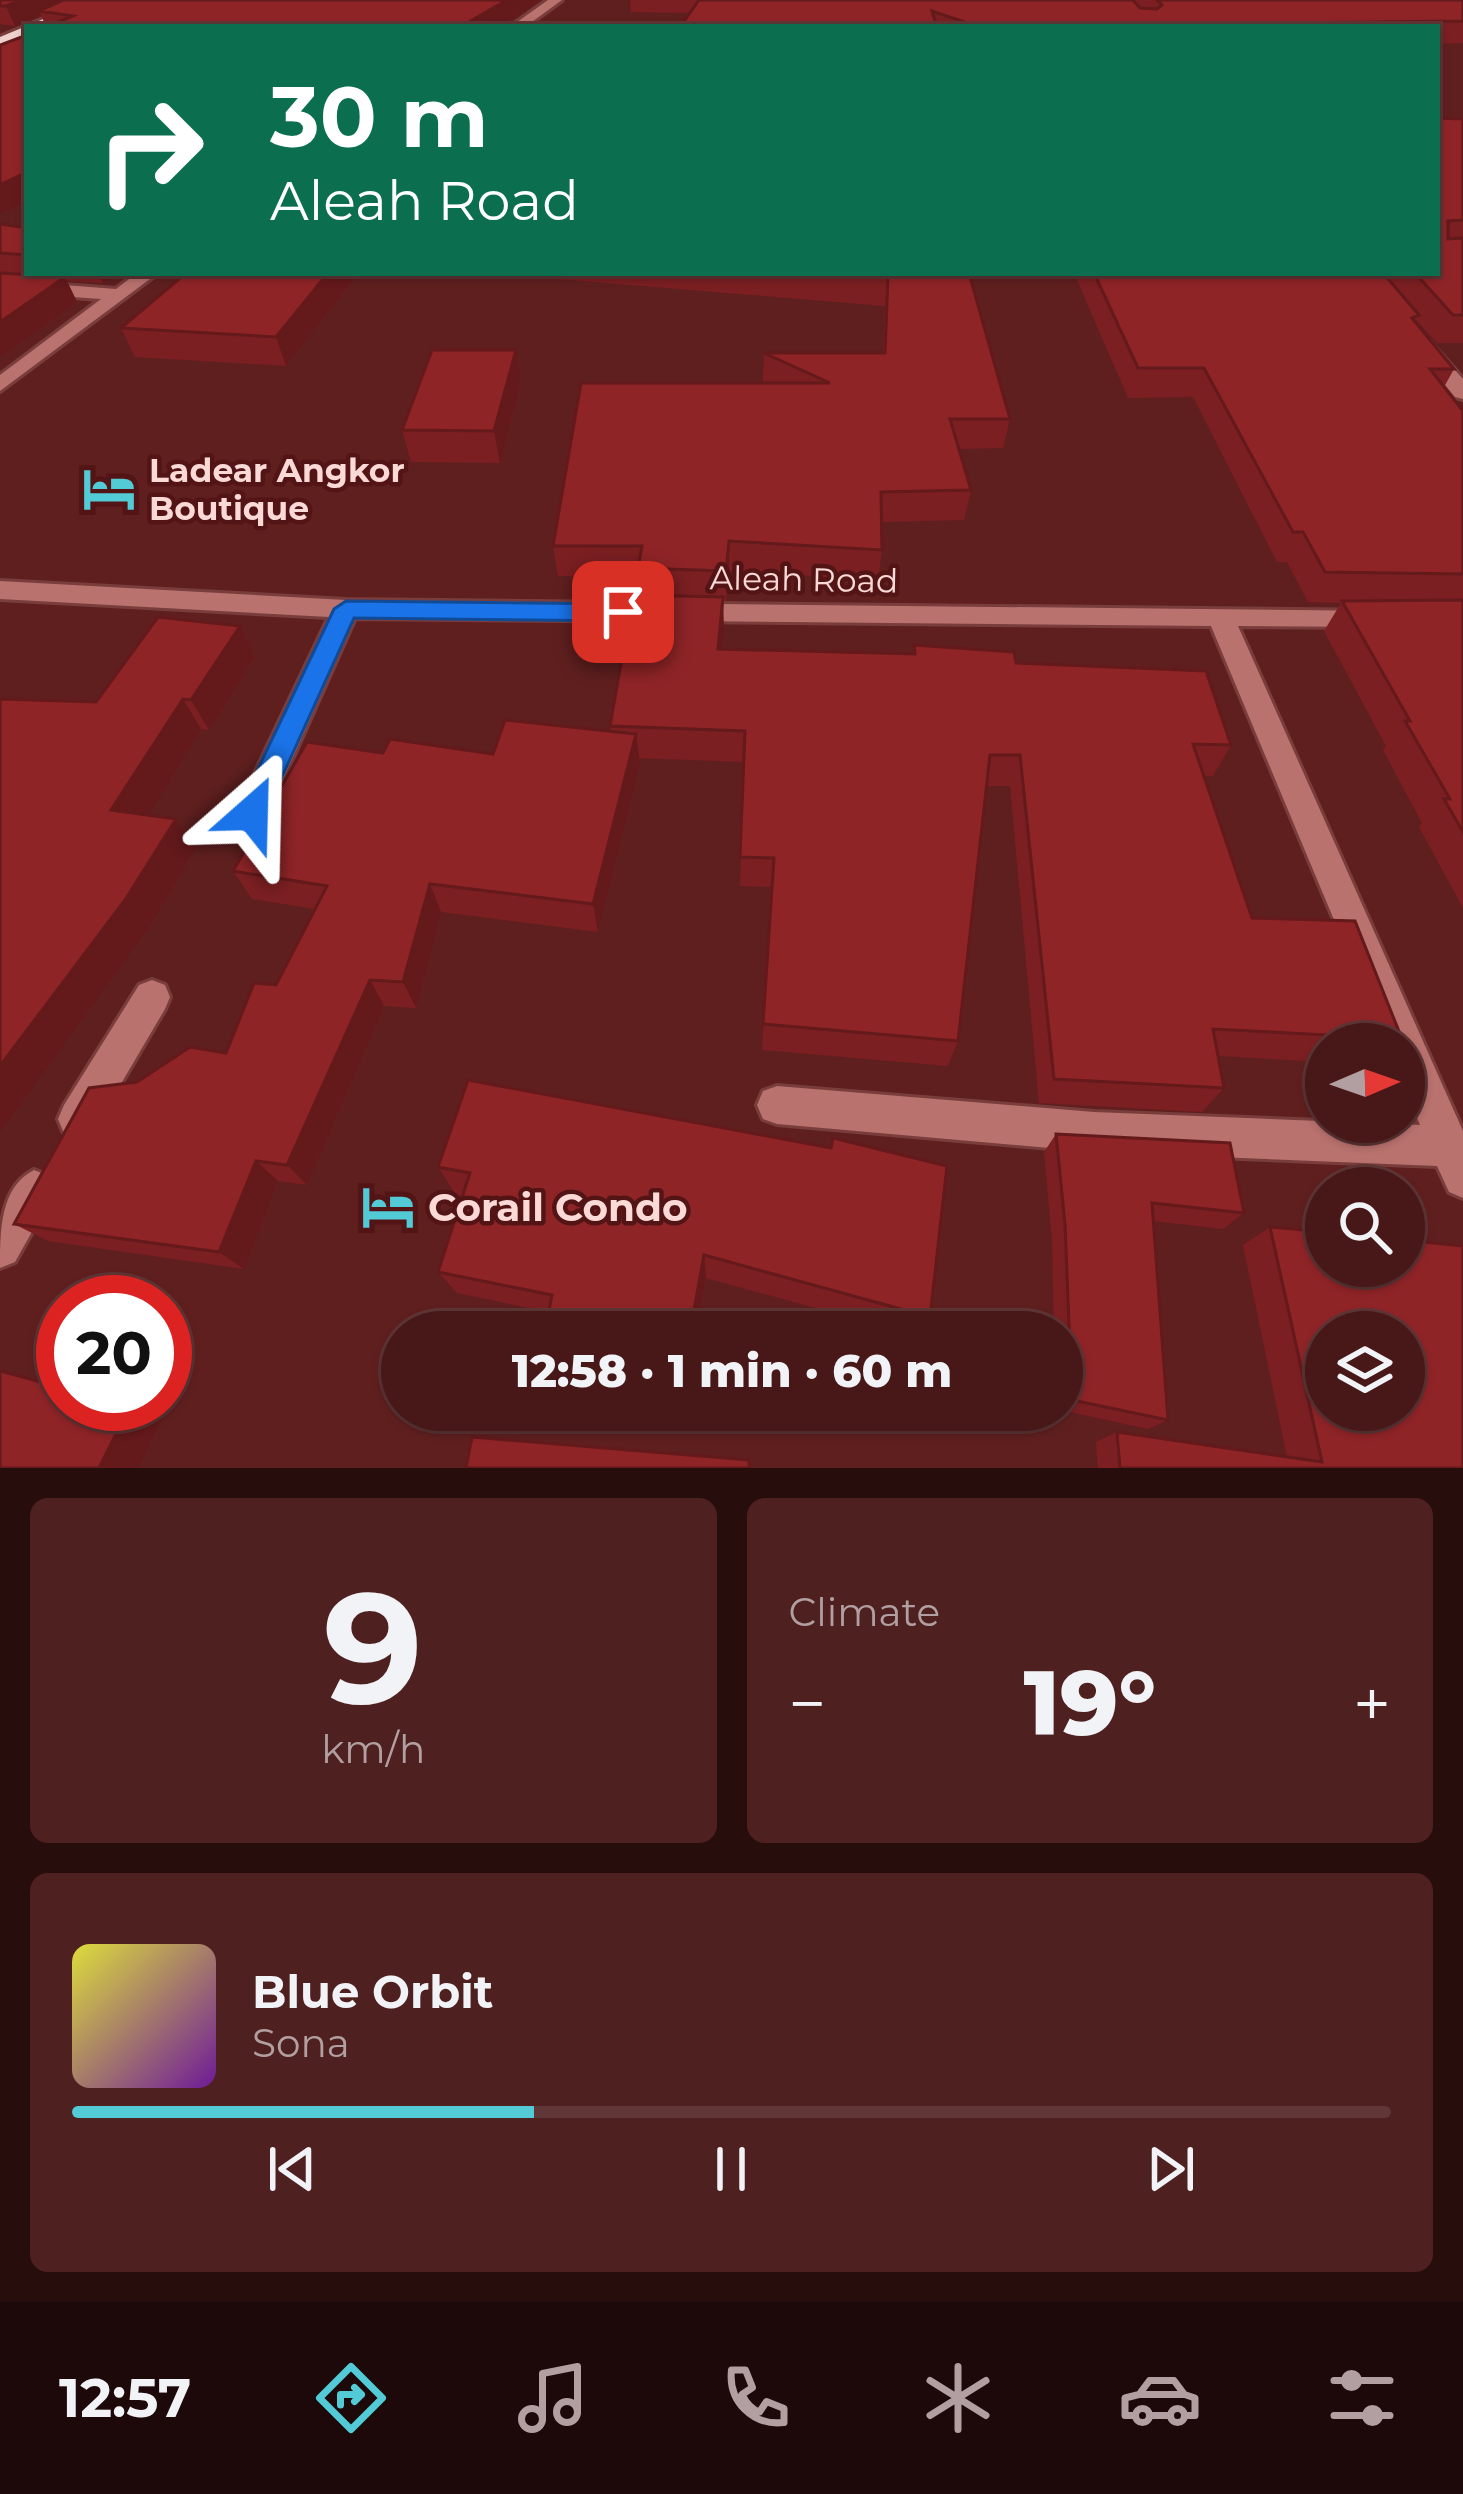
<!DOCTYPE html>
<meta charset="utf-8">
<style>
body{margin:0;font-family:Montserrat,sans-serif;background:#4f2020;color:#f1f3f6;height:100vh;display:flex;flex-direction:column;font-size:45px;white-space:nowrap}
*{box-sizing:border-box;margin:0}
p{font-size:39px;color:#b19fa1}
.icon{flex:none;width:66px;height:66px;fill:none;stroke:currentColor;stroke-width:2;stroke-linecap:round;stroke-linejoin:round}
.map{position:relative;height:1468px;overflow:hidden}
.panel{display:flex;flex-direction:column;gap:30px;padding:30px;background:#280d0d;flex:1}
.panel>*{flex:none}
.banner{position:absolute;left:24px;top:24px;width:1416px;height:252px;border-radius:0px;box-shadow:0 3px 9px #0004,0 0 0 3px #603636;background:#0b6e4f;color:#fff;overflow:hidden}
.needle{width:78px;rotate:88deg}
.controls{position:absolute;left:1305px;top:1023px;display:grid;gap:24px}
.controls a{display:grid;place-items:center;width:120px;height:120px;border-radius:50%;background:#481717;box-shadow:0 3px 9px #0004,0 0 0 3px #603636;font-size:60px}
.speed{position:absolute;left:36px;top:1275px;display:flex;gap:24px;font-size:60px;font-weight:700;text-align:center}
.speed>*{display:grid;place-content:center;width:156px;height:156px;border-radius:50%;background:#481717;box-shadow:0 3px 9px #0004,0 0 0 3px #603636;line-height:1}
.speed .limit{border:18px solid #d22;background:#fff;color:#111}
.pin{position:absolute;display:grid;place-items:center;width:102px;height:102px;color:#fff;margin:-51px;border-radius:24px;box-shadow:0 6px 18px #0006}
.me{position:absolute;width:132px;margin:-66px;rotate:25deg;stroke-linejoin:round;filter:drop-shadow(0 0 9px #0008)}
.turn{display:flex;align-items:center;gap:42px;height:252px;padding:0 48px;font-size:54px}
.turn .icon{width:156px;height:156px;stroke-width:2.5}
.turn b{display:block;font-size:84px;line-height:102px}
.big{font-size:90px;font-weight:800;line-height:1.1}
.panel .tile{flex:1;display:flex;flex-direction:column;justify-content:center;gap:18px;min-width:0;padding:0 42px;border-radius:18px;background:#4f2020}
.panel .dial{align-items:center;gap:0}
.dial b{font-size:156px;line-height:1}
.song{display:flex;align-items:center;gap:36px}
.cover{width:144px;height:144px;border-radius:18px;background:linear-gradient(135deg,hsl(60 70% 55%),hsl(280 70% 35%))}
.played{height:12px;border-radius:6px;background:linear-gradient(90deg,#52cbd7 35%,#603636 35%)}
.keys{display:flex;justify-content:space-around;direction:ltr}
.heat{display:flex;justify-content:space-between;align-items:center;font-size:66px;direction:ltr}
.panel .tiles{flex:1;display:grid;gap:30px;grid-template-columns:1fr 1fr}
.tile:last-child{grid-column:span 2}
.trip{position:absolute;left:381px;top:1311px;width:702px;height:120px;border-radius:60px;background:#481717;box-shadow:0 3px 9px #0004,0 0 0 3px #603636;font-weight:800;line-height:120px;text-align:center}
.tab-bar{display:flex;height:192px;justify-content:space-around;align-items:center;background:#1d0909;color:#b19fa1}
.tab-bar .icon{width:84px;height:84px}
.tab-bar .active{color:#52cbd7}
.tab-bar b{font-size:54px;color:#f1f3f6}
.map>svg:first-child{display:block}
.lines{fill:none;stroke-linecap:round;stroke-linejoin:round}
.minor-casing{stroke:#793d3c;stroke-width:6}
.major-casing{stroke:#793d3c;stroke-width:6}
.minor{fill:#b9726e;fill-rule:evenodd}
.major{fill:#efd1ce;fill-rule:evenodd}
.wall{fill:#7b1f22}
.shaded-wall{fill:#64191b}
.building{fill:#8f2427;stroke:#64191b;stroke-width:3;fill-rule:evenodd}
.route{fill:#1a73e8;stroke:#114b97;stroke-width:3}
.labels{text-anchor:middle;stroke-width:9;stroke-linejoin:round;paint-order:stroke}
.poi-label{font-size:33px;font-weight:bold;fill:#fbd9d6;stroke:#531415;text-anchor:start}
.street-label{font-size:33px;fill:#fbd9d6;stroke:#531415}
.near-poi-label{font-size:39px;font-weight:bold;fill:#fbd9d6;stroke:#531415;text-anchor:start}
</style>
<div class="map">
<svg width="1463" height="1468" viewBox="0 0 1463 1468">
<rect width="100%" height="100%" fill="#601f1f"/>
<g class="lines">
<g class="minor-casing">
<path id="minor" d="M 548,0 L 562,0 L 525,27 L 510,27 Z
M 137,273 L 158,273 L 0,391 L 0,375 L 101,299 L 0,292 L 0,280 L 116,289 Z
M 1422,339 L 1429,341 L 1463,379 L 1463,399 L 1455,397 L 1412,345 Z
M 0,581 L 346,600 L 1383,611 L 1387,618 L 1383,625 L 1373,627 L 1238,626 L 1463,1131 L 1463,1198 L 1449,1192 L 1437,1166 L 1094,1152 L 777,1124 L 763,1119 L 757,1105 L 763,1091 L 777,1086 L 1094,1112 L 1420,1125 L 1404,1086 L 1404,1044 L 1386,1044 L 1211,626 L 355,618 L 268,813 L 263,822 L 252,826 L 241,822 L 236,813 L 329,617 L 0,599 Z
M 152,980 L 165,985 L 170,997 L 165,1009 L 92,1133 L 78,1139 L 64,1133 L 58,1119 L 64,1105 L 139,985 Z
M 34,1170 L 49,1176 L 55,1191 L 15,1262 L 0,1268 C 0,1231 0,1187 34,1170 Z"/>
</g>
<g class="major-casing">
<path id="major" d="M 89,0 L 105,0 L 46,27 L 27,27 L 27,35 L 0,46 L 0,37 Z"/>
</g>
<use href="#minor" class="minor"/>
<use href="#major" class="major"/>
</g>
<path class="wall" d="M 0,0 L 542,0 L 497,27 L 46,27 L 41,15 L 15,26 L 0,24 Z
M 630,0 L 1463,0 L 1463,43 L 1437,44 L 1437,27 L 680,27 L 690,13 L 631,12 Z
M 1463,119 L 1463,343 L 1437,343 L 1416,320 L 1415,322 L 1454,369 L 1444,387 L 1463,411 L 1463,908 L 1419,827 L 1422,823 L 1383,750 L 1386,746 L 1324,631 L 1341,603 L 1308,602 L 1287,562 L 1277,562 L 1193,397 L 1128,398 L 1074,273 L 1437,273 Z
M 0,224 L 27,228 L 27,273 L 118,273 L 103,283 L 67,281 L 77,302 L 0,357 Z
M 186,273 L 358,273 L 286,366 L 135,357 L 121,328 Z
M 485,273 L 969,273 L 1010,419 L 1003,448 L 958,449 L 971,490 L 964,520 L 882,522 L 882,550 L 878,580 L 729,571 L 726,601 L 723,601 L 722,649 L 913,654 L 914,645 L 1016,663 L 1231,745 L 1213,776 L 1204,776 L 1252,918 L 1402,1039 L 1396,1044 L 1326,1044 L 1326,1062 L 1218,1056 L 1224,1088 L 1202,1112 L 1039,1103 L 1010,786 L 987,786 L 958,1041 L 948,1066 L 762,1050 L 772,887 L 740,886 L 744,762 L 639,758 L 640,763 L 598,932 L 441,912 L 416,1008 L 384,1006 L 307,1185 L 278,1181 L 244,1269 L 48,1241 L 14,1224 L 137,1082 L 226,1053 L 276,985 L 315,909 L 252,899 L 233,871 L 383,753 L 493,754 L 611,731 L 610,726 L 641,595 L 639,576 L 558,576 L 553,546 L 767,383 L 763,382 L 764,353 L 883,353 L 885,306 Z
M 516,350 L 521,381 L 500,463 L 411,462 L 402,430 Z
M 240,626 L 255,656 L 209,730 L 201,729 L 148,815 L 176,819 L 196,848 L 149,927 L 96,702 Z
M 468,1080 L 930,1317 L 920,1332 L 903,1332 L 706,1278 L 696,1332 L 554,1332 L 547,1321 L 548,1312 L 457,1293 L 438,1272 L 462,1196 L 456,1195 L 438,1167 Z
M 1056,1134 L 1244,1213 L 1223,1229 L 1153,1221 L 1168,1420 L 1148,1429 L 1061,1410 L 1062,1332 L 1054,1332 L 1052,1239 L 1044,1152 Z
M 1270,1227 L 1463,1468 L 1098,1468 L 1096,1442 L 1117,1432 L 1287,1457 L 1243,1245 Z"/>
<path class="shaded-wall" d="M 22,0 L 77,0 L 39,11 L 41,15 L 15,26 L 6,6 Z
M 507,0 L 542,0 L 497,27 L 462,27 Z
M 27,172 L 27,201 L 0,214 L 0,185 Z
M 98,273 L 118,273 L 103,283 Z
M 328,273 L 358,273 L 286,366 L 276,337 Z
M 65,277 L 77,302 L 0,357 L 0,322 Z
M 516,350 L 521,381 L 500,463 L 494,431 Z
M 729,541 L 729,571 L 726,601 L 726,571 Z
M 723,597 L 724,629 L 719,681 L 718,649 Z
M 240,626 L 255,656 L 209,730 L 191,700 Z
M 183,699 L 201,729 L 134,839 L 111,810 Z
M 636,734 L 640,763 L 598,932 L 593,904 Z
M 176,819 L 196,848 L 149,927 L 0,1132 L 0,1066 Z
M 430,884 L 441,912 L 416,1008 L 403,982 Z
M 370,980 L 384,1006 L 307,1185 L 287,1165 Z
M 256,1161 L 278,1181 L 244,1269 L 219,1252 Z
M 704,1255 L 706,1278 L 696,1332 L 690,1332 Z
M 130,1406 L 163,1417 L 138,1468 L 99,1468 Z"/>
<path class="building" d="M 0,0 L 22,0 L 6,6 L 0,6 Z
M 64,0 L 507,0 L 462,26 L 435,23 L 428,27 L 46,27 L 73,16 L 39,11 Z
M 699,0 L 1133,0 L 1140,8 L 1157,9 L 1162,5 L 1157,0 L 1463,0 L 1463,21 L 1281,23 L 1281,27 L 979,27 L 932,11 L 937,27 L 680,27 Z
M 27,35 L 27,172 L 0,185 L 0,45 Z
M 1437,118 L 1463,119 L 1463,220 L 1448,221 L 1448,239 L 1463,238 L 1463,315 L 1453,315 L 1415,273 L 1437,273 Z
M 0,224 L 27,228 L 27,255 L 0,253 Z
M 0,273 L 65,277 L 0,322 Z
M 186,273 L 328,273 L 276,337 L 121,328 Z
M 833,273 L 969,273 L 1010,419 L 950,419 L 971,490 L 881,492 L 882,550 L 729,541 L 726,571 L 638,568 L 642,546 L 553,546 L 581,383 L 830,383 L 764,353 L 885,353 L 888,277 Z
M 1094,273 L 1383,273 L 1419,315 L 1412,318 L 1454,369 L 1430,369 L 1463,411 L 1463,574 L 1325,572 L 1303,532 L 1293,532 L 1204,368 L 1138,368 Z
M 432,350 L 516,350 L 494,431 L 402,430 Z
M 633,595 L 723,597 L 718,649 L 915,654 L 914,645 L 1014,652 L 1016,663 L 1206,671 L 1231,745 L 1193,744 L 1252,918 L 1355,921 L 1402,1039 L 1213,1029 L 1224,1088 L 1054,1079 L 1020,755 L 990,755 L 958,1041 L 763,1024 L 774,858 L 740,857 L 745,731 L 610,726 Z
M 1463,600 L 1463,832 L 1444,799 L 1450,799 L 1405,721 L 1410,721 L 1342,601 Z
M 158,617 L 240,626 L 191,700 L 183,699 L 111,810 L 176,819 L 125,900 L 0,1066 L 0,699 L 96,702 Z
M 505,720 L 636,734 L 593,904 L 430,884 L 403,982 L 370,980 L 287,1165 L 256,1161 L 219,1252 L 14,1224 L 89,1088 L 137,1082 L 190,1047 L 226,1053 L 254,983 L 276,985 L 327,886 L 233,871 L 307,742 L 383,753 L 390,739 L 493,754 Z
M 468,1080 L 831,1148 L 833,1138 L 947,1166 L 930,1317 L 704,1255 L 690,1332 L 596,1332 L 547,1321 L 552,1295 L 438,1272 L 470,1173 L 438,1167 Z
M 1056,1134 L 1230,1143 L 1244,1213 L 1152,1203 L 1168,1420 L 1072,1400 L 1065,1224 Z
M 1270,1227 L 1326,1232 L 1326,1266 L 1404,1266 L 1404,1240 L 1463,1246 L 1463,1468 L 1120,1468 L 1117,1432 L 1322,1462 ZM 1326,1332 L 1404,1332 L 1404,1410 L 1326,1410 Z
M 0,1371 L 63,1388 L 63,1404 L 123,1404 L 130,1406 L 99,1468 L 0,1468 Z
M 472,1437 L 749,1460 L 749,1468 L 466,1468 Z"/>
<path class="route" d="M 346,601 L 623,604 L 635,612 L 623,621 L 354,618 L 262,821 L 242,821 L 237,813 L 334,609 Z"/>
<defs>
<g id="hotel-bare" transform="scale(4.14)"><path d="M-6-4.5h1.5V1H6V5H4.5V3h-9V5H-6ZM-4 0a1.8 1.8 0 1 1 3.6 0ZM.5 0V-2.5h3Q6-2.5 6 0Z" fill="#52cbd7" stroke="#531415" stroke-width="2.5" paint-order="stroke"/></g>
</defs>
<g fill-rule="evenodd">
<use href="#hotel-bare" x="109" y="489"/>
<use href="#hotel-bare" x="388" y="1207"/>
</g>
<g class="labels">
<g class="poi-label">
<text x="149" y="482">Ladear Angkor<tspan x="149" dy="38">Boutique</tspan></text>
</g>
<g class="street-label">
<text transform="translate(804 579) rotate(1)" y="12">Aleah Road</text>
</g>
<g class="near-poi-label">
<text x="428" y="1221">Corail Condo</text>
</g>
</g>
</svg>
<div class="controls">
<a><svg class="needle" viewBox="-14 -14 28 28"><path d="M0-13l5 13h-10z" fill="#e53935"/><path d="M0 13l5-13h-10z" fill="#b19fa1"/></svg></a>
<a><svg class="icon" aria-label="search" viewBox="0 0 24 24"><circle cx="10" cy="10" r="6"/><path d="M15 15l6 6"/></svg></a>
<a><svg class="icon" aria-label="layers" viewBox="0 0 24 24"><path d="M12 4l9 5-9 5-9-5zM3 14l9 5 9-5"/></svg></a>
</div>
<div class="speed"><div class="limit">20</div></div>
<div class="pin" style="left:623px;top:612px;background:#d93025"><svg class="icon" aria-label="arrive" viewBox="0 0 24 24"><path d="M6 21V4h12l-3 4 3 4H6"/></svg></div>
<svg class="me" style="left:252px;top:813px" viewBox="-20 -20 40 40"><path d="M0-17L14 15 0 8-14 15z" fill="#1a73e8" stroke="#fff" stroke-width="4"/></svg>
<div class="trip">12:58 · 1 min · 60 m</div>
<div class="banner">
<div class="turn"><svg class="icon" aria-label="right" viewBox="0 0 24 24"><path d="M7 20v-9h11M14 6l5 5-5 5"/></svg><div><b>30 m</b>Aleah Road</div></div>
</div>
</div>
<section class="panel">
<div class="tiles">
<div class="tile dial"><b>9</b><p>km/h</p></div>
<div class="tile"><p>Climate</p>
<div class="heat"><a>−</a><b class="big">19°</b><a>+</a></div>
</div>
<div class="tile">
<div class="song"><i class="cover"></i><div><b>Blue Orbit</b><p>Sona</p></div></div>
<div class="played"></div>
<div class="keys"><svg class="icon" aria-label="previous" viewBox="0 0 24 24"><path d="M18 5L8 12l10 7zM5 5v14"/></svg><svg class="icon" aria-label="pause" viewBox="0 0 24 24"><path d="M8 5v14M16 5v14"/></svg><svg class="icon" aria-label="next" viewBox="0 0 24 24"><path d="M6 5l10 7-10 7zM19 5v14"/></svg></div>
</div>
</div>
</section>
<nav class="tab-bar">
<b>12:57</b>
<svg class="icon active" aria-label="directions" viewBox="0 0 24 24"><path d="M12 3l9 9-9 9-9-9zM9 14v-3h6M13 9l2 2-2 2"/></svg>
<svg class="icon" aria-label="music" viewBox="0 0 24 24"><path d="M9 18V5l10-2v13"/><circle cx="6" cy="18" r="3"/><circle cx="16" cy="16" r="3"/></svg>
<svg class="icon" aria-label="phone" viewBox="0 0 24 24"><path d="M5 4h4l2 5-3 2q2 4 5 5l2-3 5 2v4C11 20 4 13 5 4z"/></svg>
<svg class="icon" aria-label="climate" viewBox="0 0 24 24"><path d="M12 3v18M4 7l16 10M4 17L20 7"/></svg>
<svg class="icon" aria-label="car" viewBox="0 0 24 24"><path d="M5 17H2v-5l4-1 3-4h7l3 4 3 1v5h-3M9 17h6M6 11h13"/><circle cx="7" cy="17" r="2"/><circle cx="17" cy="17" r="2"/></svg>
<svg class="icon" aria-label="filters" viewBox="0 0 24 24"><path d="M4 7h16M4 17h16"/><circle cx="9" cy="7" r="2"/><circle cx="15" cy="17" r="2"/></svg>
</nav>
